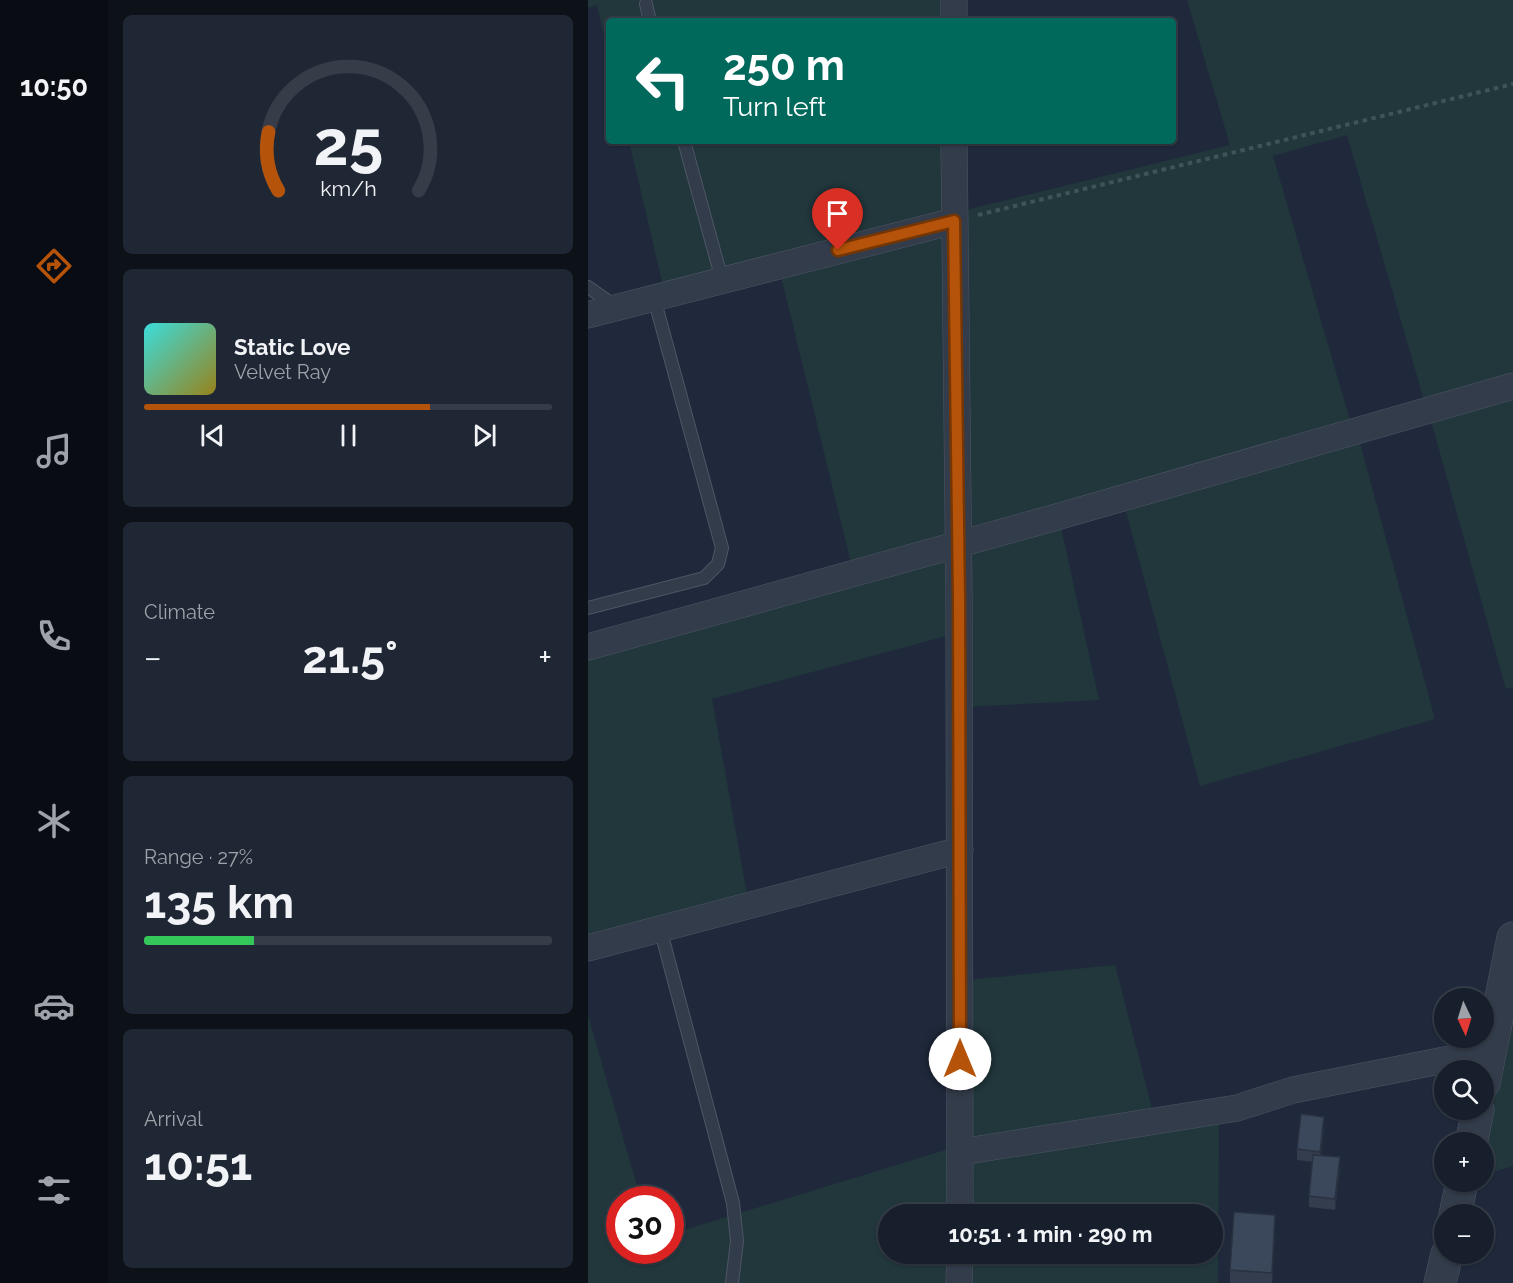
<!DOCTYPE html>
<meta charset="utf-8">
<style>
body{margin:0;font-family:Raleway,sans-serif;background:#202734;color:#f1f3f6;height:100vh;display:flex;flex-direction:column;font-size:22px;white-space:nowrap}
*{box-sizing:border-box;margin:0}
p{font-size:20px;color:#9ea2a9}
.icon{flex:none;width:33px;height:33px;fill:none;stroke:currentColor;stroke-width:2;stroke-linecap:round;stroke-linejoin:round}
.map{position:relative;flex:1;overflow:hidden}
.drawer{display:flex;flex-direction:column;gap:15px;padding:15px;background:#0d1118;width:480px}
.drawer>*{flex:none}
.top-card{position:absolute;left:18px;top:18px;width:570px;height:126px;border-radius:6px;box-shadow:0 2px 4px #0004,0 0 0 2px #363d48;background:#00695c;color:#fff;overflow:hidden}
.needle{width:39px;rotate:176deg}
.fabs{position:absolute;left:846px;top:988px;display:grid;gap:12px}
.fabs a{display:grid;place-items:center;width:60px;height:60px;border-radius:50%;background:#171f2c;box-shadow:0 2px 4px #0004,0 0 0 2px #363d48;font-size:30px}
.speed{position:absolute;left:18px;top:1186px;display:flex;gap:12px;font-size:30px;font-weight:700;text-align:center}
.speed>*{display:grid;place-content:center;width:78px;height:78px;border-radius:50%;background:#171f2c;box-shadow:0 2px 4px #0004,0 0 0 2px #363d48;line-height:1}
.speed .limit{border:9px solid #d22;background:#fff;color:#111}
.pin{position:absolute;display:grid;place-items:center;width:51px;height:51px;color:#fff;margin:-62px -26px;border-radius:50% 50% 50% 0;rotate:-45deg;box-shadow:0 0 6px #0007}
.pin .icon{rotate:45deg}
.me{position:absolute;width:66px;margin:-33px;rotate:0deg;stroke-linejoin:round;filter:drop-shadow(0 0 4px #0008)}
.turn{display:flex;align-items:center;gap:21px;height:126px;padding:0 18px;font-size:27px}
.turn .icon{width:78px;height:78px;stroke-width:2.5}
.turn b{display:block;font-size:42px;line-height:51px}
.big{font-size:45px;font-weight:700;line-height:1.1}
.drawer .card{flex:1;display:flex;flex-direction:column;justify-content:center;gap:9px;min-width:0;padding:0 21px;border-radius:9px;background:#202734}
.drawer .dial{align-items:center;gap:0}
.dial svg{height:156px;overflow:visible;fill:none;stroke:#363d48;stroke-width:7;stroke-linecap:round;text-anchor:middle}
.dial text{fill:#f1f3f6;stroke:none}
.song{display:flex;align-items:center;gap:18px}
.cover{width:72px;height:72px;border-radius:9px;background:linear-gradient(135deg,hsl(180 70% 55%),hsl(50 70% 35%))}
.played{height:6px;border-radius:3px;background:linear-gradient(90deg,#b45309 70%,#363d48 70%)}
.keys{display:flex;justify-content:space-around;direction:ltr}
.heat{display:flex;justify-content:space-between;align-items:center;font-size:33px;direction:ltr}
.charge{height:9px;border-radius:4px;background:linear-gradient(90deg,#34c759 27%,#363d48 0)}
.trip{position:absolute;left:290px;top:1204px;width:345px;height:60px;border-radius:30px;background:#171f2c;box-shadow:0 2px 4px #0004,0 0 0 2px #363d48;font-weight:700;line-height:60px;text-align:center}
main{display:flex;flex:1;min-height:0}
.menu{display:flex;flex-direction:column;width:108px;justify-content:space-around;align-items:center;background:#090c12;color:#9ea2a9}
.menu .icon{width:42px;height:42px}
.menu .current{color:#b45309}
.menu b{font-size:27px;color:#f1f3f6}
.map>svg:first-child{display:block}
.green{fill:#21373c}
.lines{fill:none;stroke-linecap:round;stroke-linejoin:round}
.service-casing{stroke:#4e5665;stroke-width:14}
.minor-casing{stroke:#4e5665;stroke-width:27}
.tertiary-casing{stroke:#4e5665;stroke-width:33}
.path{stroke:#3f5459;stroke-width:4;stroke-dasharray:4.5 4.5;stroke-linecap:butt}
.service{stroke:#333c4b;stroke-width:12}
.minor{stroke:#333c4b;stroke-width:26}
.tertiary{stroke:#333c4b;stroke-width:32}
.wall{fill:#333d4e}
.shaded-wall{fill:#293240}
.building{fill:#3b475b;stroke:#293240;stroke-width:1.5}
.route-casing{stroke:#753606;stroke-width:15}
.route{stroke:#b45309;stroke-width:10}
</style>
<main>
<nav class="menu">
<b>10:50</b>
<svg class="icon current" aria-label="directions" viewBox="0 0 24 24"><path d="M12 3l9 9-9 9-9-9zM9 14v-3h6M13 9l2 2-2 2"/></svg>
<svg class="icon" aria-label="music" viewBox="0 0 24 24"><path d="M9 18V5l10-2v13"/><circle cx="6" cy="18" r="3"/><circle cx="16" cy="16" r="3"/></svg>
<svg class="icon" aria-label="phone" viewBox="0 0 24 24"><path d="M5 4h4l2 5-3 2q2 4 5 5l2-3 5 2v4C11 20 4 13 5 4z"/></svg>
<svg class="icon" aria-label="climate" viewBox="0 0 24 24"><path d="M12 3v18M4 7l16 10M4 17L20 7"/></svg>
<svg class="icon" aria-label="car" viewBox="0 0 24 24"><path d="M5 17H2v-5l4-1 3-4h7l3 4 3 1v5h-3M9 17h6M6 11h13"/><circle cx="7" cy="17" r="2"/><circle cx="17" cy="17" r="2"/></svg>
<svg class="icon" aria-label="filters" viewBox="0 0 24 24"><path d="M4 7h16M4 17h16"/><circle cx="9" cy="7" r="2"/><circle cx="15" cy="17" r="2"/></svg>
</nav>
<section class="drawer">
<div class="card dial"><svg viewBox="0 0 100 80">
<path d="M14 69A42 42 0 1 1 86 69"/>
<path d="M14 69A42 42 0 0 1 9 39" stroke="#b45309"/>
<text x="50" y="56" font-size="32" font-weight="700">25</text>
<text x="50" y="72" font-size="11">km/h</text>
</svg></div>
<div class="card">
<div class="song"><i class="cover"></i><div><b>Static Love</b><p>Velvet Ray</p></div></div>
<div class="played"></div>
<div class="keys"><svg class="icon" aria-label="previous" viewBox="0 0 24 24"><path d="M18 5L8 12l10 7zM5 5v14"/></svg><svg class="icon" aria-label="pause" viewBox="0 0 24 24"><path d="M8 5v14M16 5v14"/></svg><svg class="icon" aria-label="next" viewBox="0 0 24 24"><path d="M6 5l10 7-10 7zM19 5v14"/></svg></div>
</div>
<div class="card"><p>Climate</p>
<div class="heat"><a>−</a><b class="big">21.5°</b><a>+</a></div>
</div>
<div class="card"><p>Range · 27%</p><b class="big">135 km</b><div class="charge"></div></div>
<div class="card"><p>Arrival</p><b class="big">10:51</b></div>
</section>
<div class="map">
<svg width="925" height="1283" viewBox="0 0 925 1283">
<rect width="100%" height="100%" fill="#1f293b"/>
<path class="green" d="M 0,0 L 357,0 L 358,21 L 21,21 L 21,56 L 9,5 L 0,8 Z
M 599,0 L 925,0 L 925,375 L 836,400 L 759,135 L 685,156 L 762,420 L 378,532 L 374,211 L 642,145 Z
M 41,141 L 359,141 L 362,536 L 264,567 L 190,264 L 78,298 Z
M 925,393 L 925,687 L 918,689 L 842,417 Z
M 770,436 L 847,719 L 612,786 L 536,504 Z
M 472,523 L 511,700 L 376,707 L 377,549 Z
M 361,556 L 362,635 L 124,699 L 160,900 L 0,942 L 0,657 Z
M 527,965 L 566,1116 L 382,1140 L 380,980 Z
M 925,1008 L 925,1166 L 896,1175 L 896,1152 Z
M 0,1015 L 53,1200 L 32,1200 L 32,1251 L 82,1251 L 83,1234 L 364,1148 L 362,1215 L 300,1215 L 300,1254 L 361,1254 L 360,1283 L 0,1283 Z
M 631,1123 L 630,1283 L 381,1283 L 381,1254 L 624,1254 L 624,1215 L 381,1215 L 381,1166 L 388,1157 Z"/>
<g class="lines">
<g class="service-casing">
<path id="service" d="M 58,4 L 62,21
M 96,141 L 134,280
M 0,287 L 28,307
M 0,608 L 116,578 L 130,564 L 134,548 L 66,298
M 72,928 L 145,1203 L 149,1241 L 144,1283"/>
</g>
<g class="minor-casing">
<path id="minor" d="M 366,21 L 366,0
M 366,141 L 371,598 L 372,1215
M 0,315 L 366,221
M 0,647 L 465,518 L 925,386
M 0,948 L 372,850
M 373,1152 L 649,1108 L 705,1090 L 902,1051
M 371,1283 L 372,1254"/>
</g>
<g class="tertiary-casing">
<path id="tertiary" d="M 896,1083 L 925,938
M 883,1143 L 890,1110
M 867,1215 L 874,1182
M 852,1283 L 859,1254"/>
</g>
<path class="path" d="M 390,215 L 925,84"/>
<use href="#service" class="service"/>
<use href="#minor" class="minor"/>
<use href="#tertiary" class="tertiary"/>
</g>
<path class="wall" d="M 736,1127 L 733,1155 L 752,1168 L 747,1210 L 721,1207 L 721,1196 L 725,1162 L 709,1160 L 709,1149 Z
M 687,1231 L 684,1283 L 642,1283 L 642,1270 Z"/>
<path class="shaded-wall" d="M 736,1117 L 736,1127 L 732,1162 L 732,1152 Z
M 752,1157 L 752,1168 L 747,1210 L 747,1199 Z
M 687,1215 L 687,1231 L 684,1283 L 684,1273 Z"/>
<path class="building" d="M 713,1114 L 736,1117 L 732,1152 L 709,1149 Z
M 725,1155 L 752,1157 L 747,1199 L 721,1196 Z
M 646,1212 L 687,1215 L 684,1273 L 642,1270 Z"/>
<g class="lines">
<g class="route-casing">
<path id="route" d="M 250,250 L 366,221 L 371,598 L 372,1059"/>
</g>
<use href="#route" class="route"/>
</g>
</svg>
<div class="fabs">
<a><svg class="needle" viewBox="-14 -14 28 28"><path d="M0-13l5 13h-10z" fill="#e53935"/><path d="M0 13l5-13h-10z" fill="#9ea2a9"/></svg></a>
<a><svg class="icon" aria-label="search" viewBox="0 0 24 24"><circle cx="10" cy="10" r="6"/><path d="M15 15l6 6"/></svg></a>
<a>+</a>
<a>−</a>
</div>
<div class="speed"><div class="limit">30</div></div>
<div class="pin" style="left:250px;top:250px;background:#d93025"><svg class="icon" aria-label="arrive" viewBox="0 0 24 24"><path d="M6 21V4h12l-3 4 3 4H6"/></svg></div>
<svg class="me" style="left:372px;top:1059px" viewBox="-20 -20 40 40"><circle r="19" fill="#fff"/><path d="M0-13L10 11 0 6-10 11z" fill="#b45309"/></svg>
<div class="trip">10:51 · 1 min · 290 m</div>
<div class="top-card">
<div class="turn"><svg class="icon" aria-label="left" viewBox="0 0 24 24"><path d="M17 20v-9H6M10 6l-5 5 5 5"/></svg><div><b>250 m</b>Turn left</div></div>
</div>
</div>
</main>
